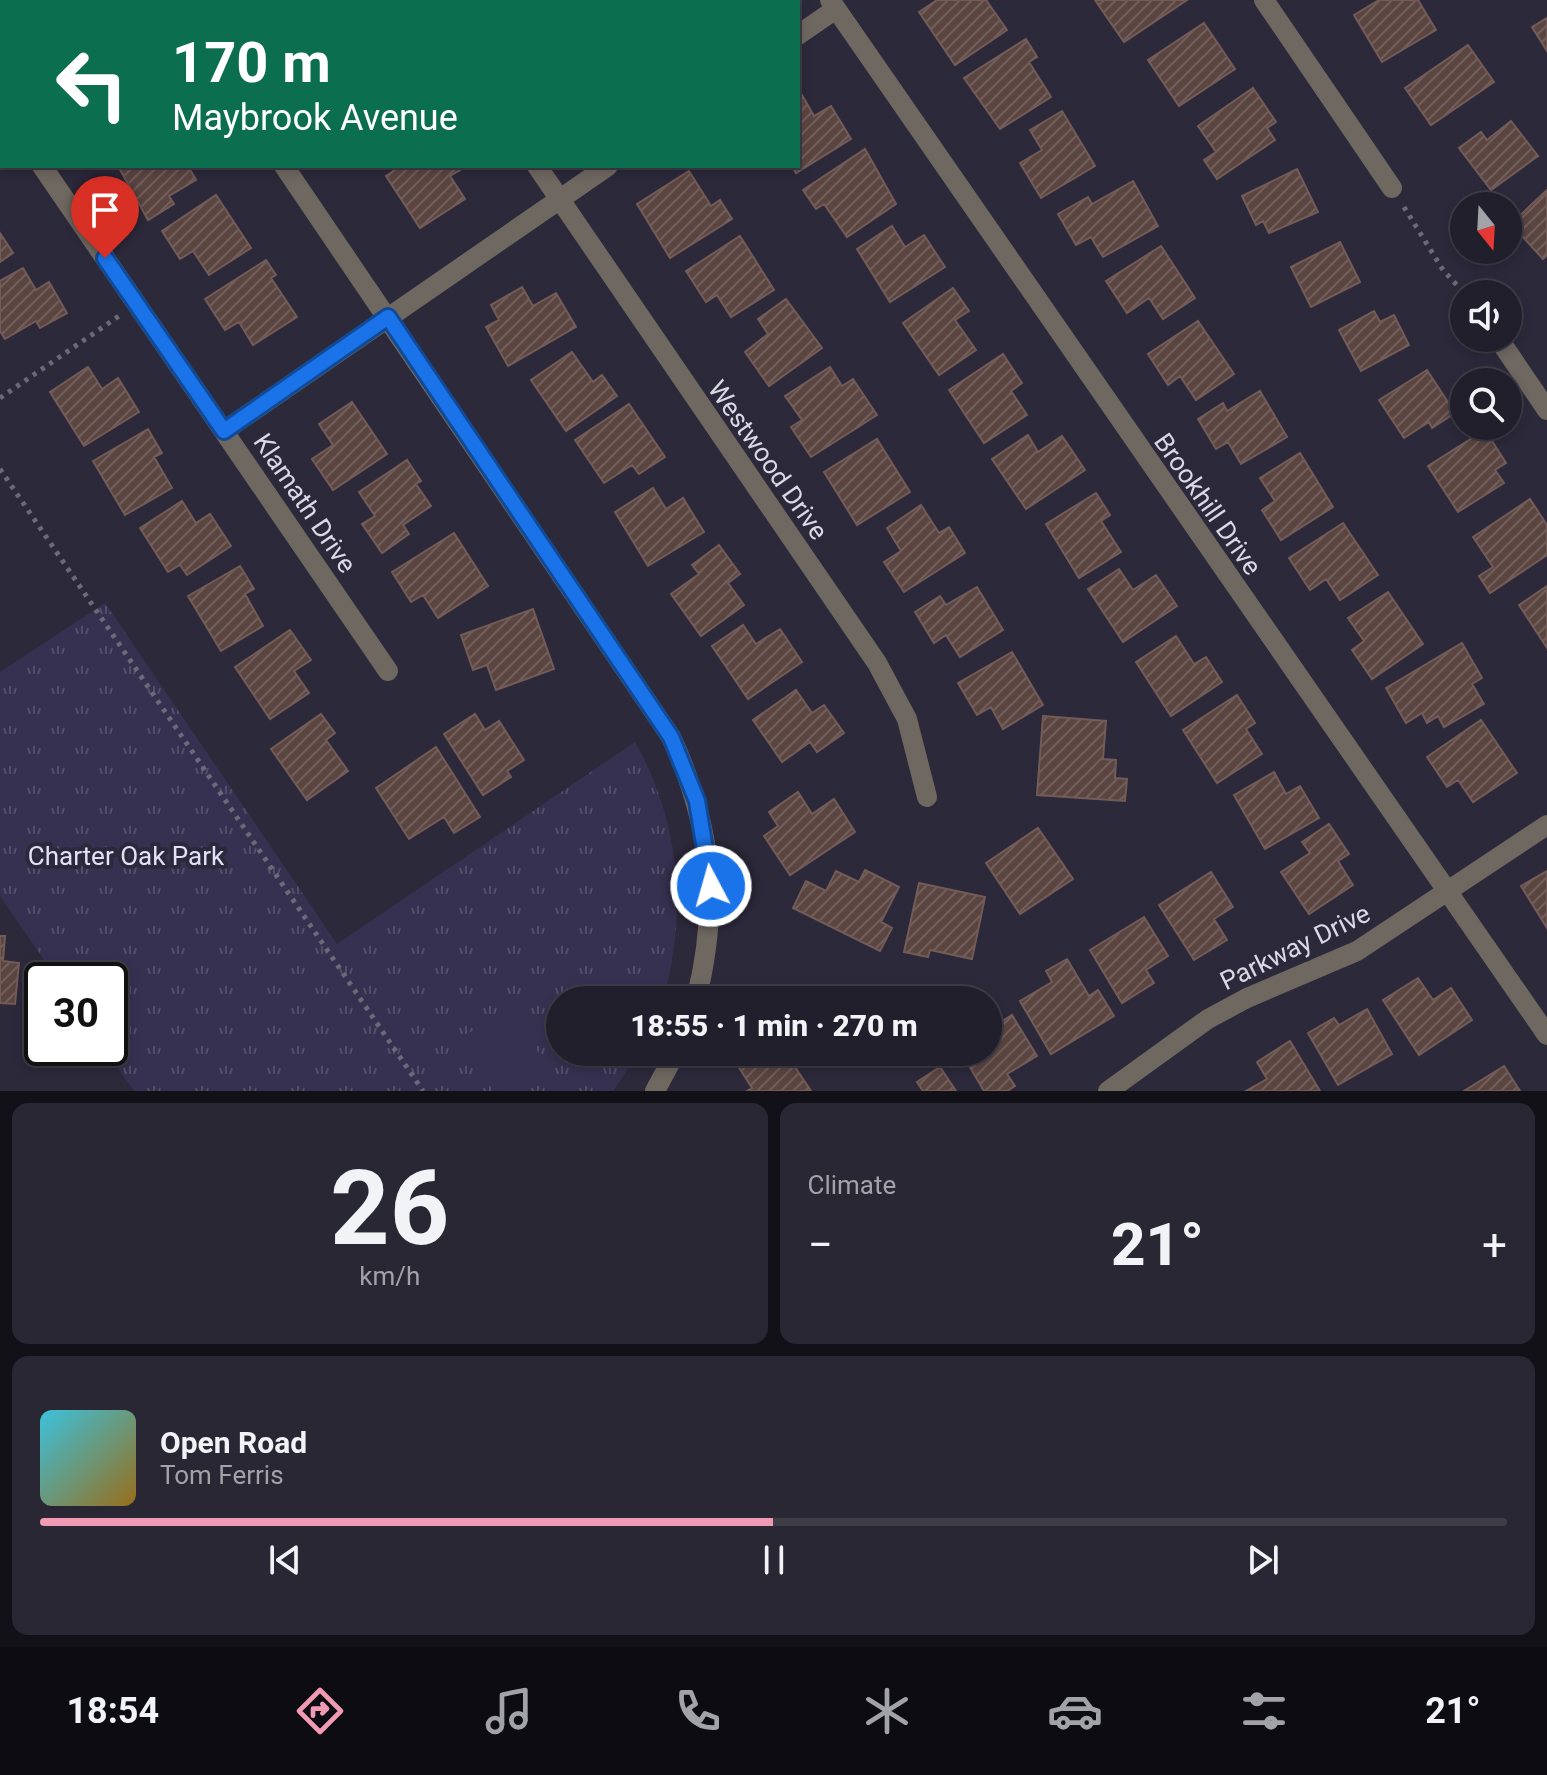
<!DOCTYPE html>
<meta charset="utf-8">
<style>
body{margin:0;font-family:Roboto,sans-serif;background:#292734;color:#f1f3f6;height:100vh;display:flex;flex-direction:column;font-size:30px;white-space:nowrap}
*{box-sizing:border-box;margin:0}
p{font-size:26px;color:#a2a2a9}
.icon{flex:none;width:44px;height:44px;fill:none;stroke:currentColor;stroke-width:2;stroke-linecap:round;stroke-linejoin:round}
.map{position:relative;height:1091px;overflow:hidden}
.sheet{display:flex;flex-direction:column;gap:12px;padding:12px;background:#121118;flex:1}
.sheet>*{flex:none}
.banner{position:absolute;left:0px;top:0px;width:800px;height:168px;box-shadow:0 4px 12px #0003,0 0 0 2px #3e3d48;background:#0b6e4f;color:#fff;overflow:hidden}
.needle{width:52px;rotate:162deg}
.buttons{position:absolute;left:1450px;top:192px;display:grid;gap:16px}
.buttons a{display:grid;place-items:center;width:72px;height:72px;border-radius:50%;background:#211f2c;box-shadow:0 4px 12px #0003,0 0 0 2px #3e3d48;font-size:40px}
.speed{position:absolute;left:24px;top:962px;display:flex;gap:16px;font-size:40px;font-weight:700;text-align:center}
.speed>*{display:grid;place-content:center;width:104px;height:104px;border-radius:50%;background:#211f2c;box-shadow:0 4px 12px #0003,0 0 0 2px #3e3d48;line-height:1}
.speed .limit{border:4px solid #111;border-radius:12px;background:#fff;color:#111}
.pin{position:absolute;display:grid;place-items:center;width:68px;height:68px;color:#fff;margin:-82px -34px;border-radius:50% 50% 50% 0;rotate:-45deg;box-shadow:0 0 8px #0007}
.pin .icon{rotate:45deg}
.me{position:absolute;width:88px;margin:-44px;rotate:354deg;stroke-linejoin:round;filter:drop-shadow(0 0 6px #0008)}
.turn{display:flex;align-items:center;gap:28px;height:168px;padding:0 40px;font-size:36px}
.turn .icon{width:104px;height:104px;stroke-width:2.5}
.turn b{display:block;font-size:56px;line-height:68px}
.big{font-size:60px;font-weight:800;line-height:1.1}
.sheet .widget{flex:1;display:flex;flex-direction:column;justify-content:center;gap:12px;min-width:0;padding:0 28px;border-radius:16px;background:#292734}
.sheet .dial{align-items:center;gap:0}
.dial b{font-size:104px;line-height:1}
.song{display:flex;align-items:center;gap:24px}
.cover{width:96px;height:96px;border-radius:12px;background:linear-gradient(135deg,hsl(190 70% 55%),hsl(40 70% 35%))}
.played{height:8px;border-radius:4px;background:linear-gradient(90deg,#f19ab3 50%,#3e3d48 50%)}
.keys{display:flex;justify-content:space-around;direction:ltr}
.heat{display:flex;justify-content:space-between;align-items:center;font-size:44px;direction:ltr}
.sheet .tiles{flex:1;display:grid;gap:12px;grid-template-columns:1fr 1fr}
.widget:last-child{grid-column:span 2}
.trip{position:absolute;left:546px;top:986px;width:456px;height:80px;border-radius:40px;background:#211f2c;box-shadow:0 4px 12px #0003,0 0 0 2px #3e3d48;font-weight:800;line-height:80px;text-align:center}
.tabs{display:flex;height:128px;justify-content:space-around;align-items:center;background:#0d0c12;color:#a2a2a9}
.tabs .icon{width:56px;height:56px}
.tabs .active{color:#f19ab3}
.tabs b{font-size:36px;color:#f1f3f6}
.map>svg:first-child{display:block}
.park{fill:url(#park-tufts)}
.pitch{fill:#373151}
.building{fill:url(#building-hatch);stroke:#735c58;stroke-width:2}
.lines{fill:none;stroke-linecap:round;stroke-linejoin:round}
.path{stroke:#6c6a79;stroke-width:5;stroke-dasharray:4 6;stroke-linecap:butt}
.minor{stroke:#6f6861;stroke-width:20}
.route-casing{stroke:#114b97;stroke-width:20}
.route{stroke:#1a73e8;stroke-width:14}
.labels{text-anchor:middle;stroke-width:8;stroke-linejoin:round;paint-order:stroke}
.street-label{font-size:26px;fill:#dad9e5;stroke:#2c293b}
.park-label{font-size:26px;fill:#e3e0fa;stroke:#2c293b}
</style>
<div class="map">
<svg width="1547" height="1091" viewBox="0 0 1547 1091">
<defs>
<pattern id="park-tufts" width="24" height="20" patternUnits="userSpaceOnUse" patternTransform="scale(2)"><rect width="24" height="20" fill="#373151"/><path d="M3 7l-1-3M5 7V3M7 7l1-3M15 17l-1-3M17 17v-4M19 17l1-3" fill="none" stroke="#534e6a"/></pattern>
<pattern id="building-hatch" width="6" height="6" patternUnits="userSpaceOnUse" patternTransform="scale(2)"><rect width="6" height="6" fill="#5b4541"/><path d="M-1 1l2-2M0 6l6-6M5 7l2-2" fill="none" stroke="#725f5c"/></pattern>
</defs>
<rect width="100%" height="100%" fill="#2c293b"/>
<path class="park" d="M 105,603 L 337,944 L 635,742 C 680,822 688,912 663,1000 L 560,1000 L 560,1052 L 640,1052 L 613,1091 L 134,1091 L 104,1048 L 110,1048 L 110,980 L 58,980 L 0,896 L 0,672 Z"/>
<path class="pitch" d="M 512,1008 L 546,1065 L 500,1091 L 493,1091 L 462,1037 Z"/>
<path class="building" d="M 235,0 L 324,0 L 320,2 Z
M 937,0 L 986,0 L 1007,30 L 955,65 L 919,12 Z
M 1095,0 L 1187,0 L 1124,42 Z
M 1379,0 L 1418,0 L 1436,30 L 1382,62 L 1354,15 Z
M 1547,18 L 1547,51 L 1532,27 Z
M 1204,23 L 1235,69 L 1179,106 L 1148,60 Z
M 1026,39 L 1037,57 L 1029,62 L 1051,97 L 1000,129 L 964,78 Z
M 1468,45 L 1494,82 L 1431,125 L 1405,88 Z
M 1253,88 L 1276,122 L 1267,128 L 1275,140 L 1217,179 L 1204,160 L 1216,152 L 1198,126 Z
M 802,95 L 814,116 L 831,106 L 851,139 L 796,173 L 792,166 L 798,166 L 798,97 Z
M 1062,111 L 1095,166 L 1041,198 L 1020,163 L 1042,150 L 1030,130 Z
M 1511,121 L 1538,156 L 1491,190 L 1459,148 L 1481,132 L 1487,140 Z
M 865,149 L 896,204 L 847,237 L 824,204 L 816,209 L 803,190 Z
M 118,166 L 188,166 L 196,180 L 169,196 L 174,204 L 148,220 Z
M 401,166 L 458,166 L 460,170 L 450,176 L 465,199 L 420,228 L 386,176 Z
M 1297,169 L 1318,212 L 1269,233 L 1263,221 L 1256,225 L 1242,196 Z
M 689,171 L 711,206 L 720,200 L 732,219 L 670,258 L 637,204 Z
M 1133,181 L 1158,226 L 1103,257 L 1091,237 L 1076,245 L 1058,214 L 1088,197 L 1092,204 Z
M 1547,190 L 1547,255 L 1543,259 L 1511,224 Z
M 216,195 L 251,248 L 209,275 L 193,251 L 180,259 L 162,231 Z
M 892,226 L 905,247 L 924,235 L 945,267 L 890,302 L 857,249 Z
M 0,233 L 13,253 L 0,262 Z
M 740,236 L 774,290 L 731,317 L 717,295 L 706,302 L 686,271 Z
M 1340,242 L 1360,282 L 1311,307 L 1291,267 Z
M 1161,246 L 1195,298 L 1163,319 L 1149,298 L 1127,313 L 1106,281 Z
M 266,260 L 276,275 L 271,278 L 297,317 L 253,345 L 239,322 L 225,330 L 205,299 Z
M 23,268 L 36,290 L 49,282 L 67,313 L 40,328 L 36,321 L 5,339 L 0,331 L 0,281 Z
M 522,287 L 533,306 L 556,293 L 576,327 L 508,366 L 486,327 L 499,320 L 491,305 Z
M 953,288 L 969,311 L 955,320 L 976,350 L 939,375 L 903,323 Z
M 786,299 L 822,348 L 769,386 L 745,352 L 768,334 L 758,319 Z
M 1374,311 L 1380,322 L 1394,315 L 1409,345 L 1361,371 L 1339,330 Z
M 1198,321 L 1234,374 L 1196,400 L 1180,376 L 1168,385 L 1148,354 Z
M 572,352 L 593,382 L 602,375 L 617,396 L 566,431 L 531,380 Z
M 1003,354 L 1022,383 L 1011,391 L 1027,415 L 984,443 L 949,390 Z
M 88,367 L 102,389 L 118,378 L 139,412 L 84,446 L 50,392 Z
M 830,367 L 842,386 L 853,379 L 877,415 L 811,457 L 791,427 L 802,420 L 785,396 Z
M 1427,370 L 1455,413 L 1432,428 L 1429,422 L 1404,438 L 1379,400 Z
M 1260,391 L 1287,437 L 1241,464 L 1228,442 L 1216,449 L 1198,419 L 1223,403 L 1227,411 Z
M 352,402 L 387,454 L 333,490 L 312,459 L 333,445 L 319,424 Z
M 629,404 L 665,457 L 639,474 L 632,465 L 604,483 L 575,440 Z
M 148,429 L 162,453 L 154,457 L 172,488 L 125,515 L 93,461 Z
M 1485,430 L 1506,463 L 1495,470 L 1504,483 L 1458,512 L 1428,466 Z
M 1028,435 L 1038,452 L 1062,436 L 1085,470 L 1026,509 L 992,459 Z
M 877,439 L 910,492 L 857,525 L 824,472 Z
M 1300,453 L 1333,507 L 1281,540 L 1262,510 L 1275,501 L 1260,478 Z
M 407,460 L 421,481 L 416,484 L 431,506 L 403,525 L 409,534 L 382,553 L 362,524 L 375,516 L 359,492 Z
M 653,488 L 666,509 L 683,498 L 704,532 L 648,566 L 615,512 Z
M 1096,493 L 1110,515 L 1101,521 L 1121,552 L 1079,578 L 1046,524 Z
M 1530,499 L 1547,525 L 1547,555 L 1490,593 L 1479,576 L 1493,567 L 1473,537 Z
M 182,501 L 196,523 L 210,514 L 231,546 L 187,575 L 180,565 L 168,572 L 140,528 Z
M 921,505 L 939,533 L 949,527 L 965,553 L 904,592 L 884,562 L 901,551 L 887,528 Z
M 1343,523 L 1378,575 L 1340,600 L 1326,579 L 1310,590 L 1289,558 Z
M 454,533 L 488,586 L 438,618 L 423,595 L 411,602 L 392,572 Z
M 719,545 L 740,574 L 728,583 L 744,605 L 701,636 L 671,594 L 699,574 L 692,565 Z
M 240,566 L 254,589 L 245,594 L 263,626 L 221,651 L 188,596 Z
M 1119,569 L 1133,590 L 1156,575 L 1177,606 L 1123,642 L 1088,589 Z
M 1547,586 L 1547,648 L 1519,605 Z
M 977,587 L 1003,630 L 960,657 L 946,635 L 934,643 L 915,612 L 940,596 L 946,605 Z
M 1388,592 L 1423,644 L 1372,679 L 1352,650 L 1364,641 L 1348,618 Z
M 533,609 L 554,669 L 496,690 L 487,665 L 473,670 L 461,635 Z
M 743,625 L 756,644 L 780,629 L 802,662 L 748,699 L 712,646 Z
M 290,630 L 311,660 L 294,671 L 309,693 L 270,719 L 235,667 Z
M 1176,636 L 1194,664 L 1206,657 L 1222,682 L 1171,716 L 1136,662 Z
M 1462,643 L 1482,678 L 1472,684 L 1484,704 L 1444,727 L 1438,716 L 1427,723 L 1422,713 L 1406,723 L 1386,688 Z
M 1012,652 L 1043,705 L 1003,729 L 991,707 L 977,715 L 958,683 Z
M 796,690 L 812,713 L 824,705 L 844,733 L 817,752 L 810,742 L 782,762 L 753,720 Z
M 1237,695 L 1255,723 L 1246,729 L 1262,754 L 1217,783 L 1183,730 Z
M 321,714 L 335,733 L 326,740 L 348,771 L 307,800 L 271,749 Z
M 475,714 L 485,730 L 499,721 L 524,760 L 507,771 L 511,777 L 483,795 L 444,734 Z
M 1043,716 L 1106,721 L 1103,759 L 1116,760 L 1115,778 L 1127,779 L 1125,801 L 1037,795 Z
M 1481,720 L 1517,773 L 1473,802 L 1458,780 L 1447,787 L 1427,757 Z
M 436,747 L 480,817 L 454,833 L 444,817 L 409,839 L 376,788 Z
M 1274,772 L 1286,794 L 1300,786 L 1319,818 L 1265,849 L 1234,795 Z
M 798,792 L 812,814 L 834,799 L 855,832 L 790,875 L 764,836 L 778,826 L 769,812 Z
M 1329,824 L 1349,854 L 1338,861 L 1353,885 L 1309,914 L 1281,872 L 1310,853 L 1302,842 Z
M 1038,828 L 1073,879 L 1020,914 L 986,863 Z
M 865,870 L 899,887 L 881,922 L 892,928 L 880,951 L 793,908 L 806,881 L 826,891 L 836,871 L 859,882 Z
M 1547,871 L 1547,928 L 1521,886 Z
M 1211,872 L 1233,907 L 1214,919 L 1227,940 L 1194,960 L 1159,905 Z
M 919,883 L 985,897 L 972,959 L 930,950 L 928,957 L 904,952 Z
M 1144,917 L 1168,956 L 1146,970 L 1154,983 L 1122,1003 L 1090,950 Z
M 0,936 L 5,936 L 3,961 L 19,963 L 15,1004 L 0,1003 Z
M 1067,959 L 1089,996 L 1098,990 L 1114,1016 L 1051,1054 L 1020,1001 L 1052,982 L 1046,971 Z
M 1418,978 L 1433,1000 L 1451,988 L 1472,1020 L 1419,1055 L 1383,1000 Z
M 1367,1009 L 1392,1054 L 1338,1085 L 1308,1033 L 1334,1018 L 1339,1025 Z
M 1012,1015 L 1037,1056 L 1007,1074 L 1015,1086 L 1007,1091 L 984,1091 L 961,1052 L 988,1052 L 988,1030 Z
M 1290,1041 L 1320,1091 L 1246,1091 L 1267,1079 L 1257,1062 Z
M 759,1052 L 785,1052 L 811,1091 L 747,1091 L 752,1088 L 738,1066 Z
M 1504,1066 L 1520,1091 L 1464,1091 Z
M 940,1067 L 956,1091 L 923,1091 L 917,1082 Z"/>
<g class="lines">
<path class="path" d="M 1404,207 L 1443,270 L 1465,294
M 0,398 L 119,316
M 0,469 L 423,1091"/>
<path class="minor" d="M 170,0 L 172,2
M 424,0 L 426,2
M 830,0 L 1547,1035
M 1264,0 L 1392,188
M 798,35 L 836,9
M 0,105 L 2,108
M 42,166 L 388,671
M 284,166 L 671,737 C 712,826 720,904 696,1000
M 537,166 L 877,663 L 907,719 L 927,797
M 1498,338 L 1547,410
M 224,431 L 608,166
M 655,1091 L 676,1052
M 1108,1091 L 1208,1019 L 1247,998 L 1357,951 L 1547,825"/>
</g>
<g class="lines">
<g class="route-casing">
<path id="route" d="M 105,258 L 224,431 L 388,317 L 671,737 L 697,801 L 711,886"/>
</g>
<use href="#route" class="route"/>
</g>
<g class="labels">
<g class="street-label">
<text transform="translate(768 460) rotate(55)" y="9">Westwood Drive</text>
<text transform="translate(305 503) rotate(56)" y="9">Klamath Drive</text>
<text transform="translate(1208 504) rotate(55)" y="9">Brookhill Drive</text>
<text transform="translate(1295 947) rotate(-26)" y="9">Parkway Drive</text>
</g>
<g class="park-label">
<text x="126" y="865">Charter Oak Park</text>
</g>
</g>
</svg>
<div class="buttons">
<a><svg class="needle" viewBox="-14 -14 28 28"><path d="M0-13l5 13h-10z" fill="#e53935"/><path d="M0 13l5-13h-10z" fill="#a2a2a9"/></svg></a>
<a><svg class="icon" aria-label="sound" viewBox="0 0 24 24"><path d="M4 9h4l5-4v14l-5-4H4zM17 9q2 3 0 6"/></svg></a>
<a><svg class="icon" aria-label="search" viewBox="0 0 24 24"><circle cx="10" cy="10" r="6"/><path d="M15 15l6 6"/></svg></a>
</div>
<div class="speed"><div class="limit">30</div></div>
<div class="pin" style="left:105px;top:258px;background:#d93025"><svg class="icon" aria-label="arrive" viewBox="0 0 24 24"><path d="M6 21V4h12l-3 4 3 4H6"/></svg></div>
<svg class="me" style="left:711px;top:886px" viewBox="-20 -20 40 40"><circle r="17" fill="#1a73e8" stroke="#fff" stroke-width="3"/><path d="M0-11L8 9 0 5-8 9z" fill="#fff"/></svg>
<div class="trip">18:55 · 1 min · 270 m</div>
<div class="banner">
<div class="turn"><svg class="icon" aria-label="left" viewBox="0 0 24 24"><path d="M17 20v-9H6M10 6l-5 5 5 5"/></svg><div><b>170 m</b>Maybrook Avenue</div></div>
</div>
</div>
<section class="sheet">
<div class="tiles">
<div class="widget dial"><b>26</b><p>km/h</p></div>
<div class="widget"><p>Climate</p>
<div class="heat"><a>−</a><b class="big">21°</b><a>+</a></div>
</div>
<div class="widget">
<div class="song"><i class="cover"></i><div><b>Open Road</b><p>Tom Ferris</p></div></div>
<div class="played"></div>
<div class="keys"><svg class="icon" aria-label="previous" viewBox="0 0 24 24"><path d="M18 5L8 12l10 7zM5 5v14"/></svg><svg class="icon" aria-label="pause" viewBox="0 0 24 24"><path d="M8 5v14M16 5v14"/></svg><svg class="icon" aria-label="next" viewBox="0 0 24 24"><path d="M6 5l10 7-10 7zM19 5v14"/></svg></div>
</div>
</div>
</section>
<nav class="tabs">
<b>18:54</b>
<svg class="icon active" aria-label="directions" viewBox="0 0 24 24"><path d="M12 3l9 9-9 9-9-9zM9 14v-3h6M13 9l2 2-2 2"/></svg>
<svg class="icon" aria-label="music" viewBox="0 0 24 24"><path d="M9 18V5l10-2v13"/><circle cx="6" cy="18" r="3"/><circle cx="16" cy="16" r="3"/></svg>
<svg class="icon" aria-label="phone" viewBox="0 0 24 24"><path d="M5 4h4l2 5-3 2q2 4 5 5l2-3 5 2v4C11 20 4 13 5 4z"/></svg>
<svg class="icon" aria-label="climate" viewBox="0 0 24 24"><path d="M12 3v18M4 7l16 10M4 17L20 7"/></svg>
<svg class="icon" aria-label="car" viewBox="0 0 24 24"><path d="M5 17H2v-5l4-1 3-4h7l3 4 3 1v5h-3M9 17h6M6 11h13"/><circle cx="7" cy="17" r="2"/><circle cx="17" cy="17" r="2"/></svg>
<svg class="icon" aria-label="filters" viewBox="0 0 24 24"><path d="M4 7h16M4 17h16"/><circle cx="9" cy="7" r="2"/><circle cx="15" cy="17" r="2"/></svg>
<b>21°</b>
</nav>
